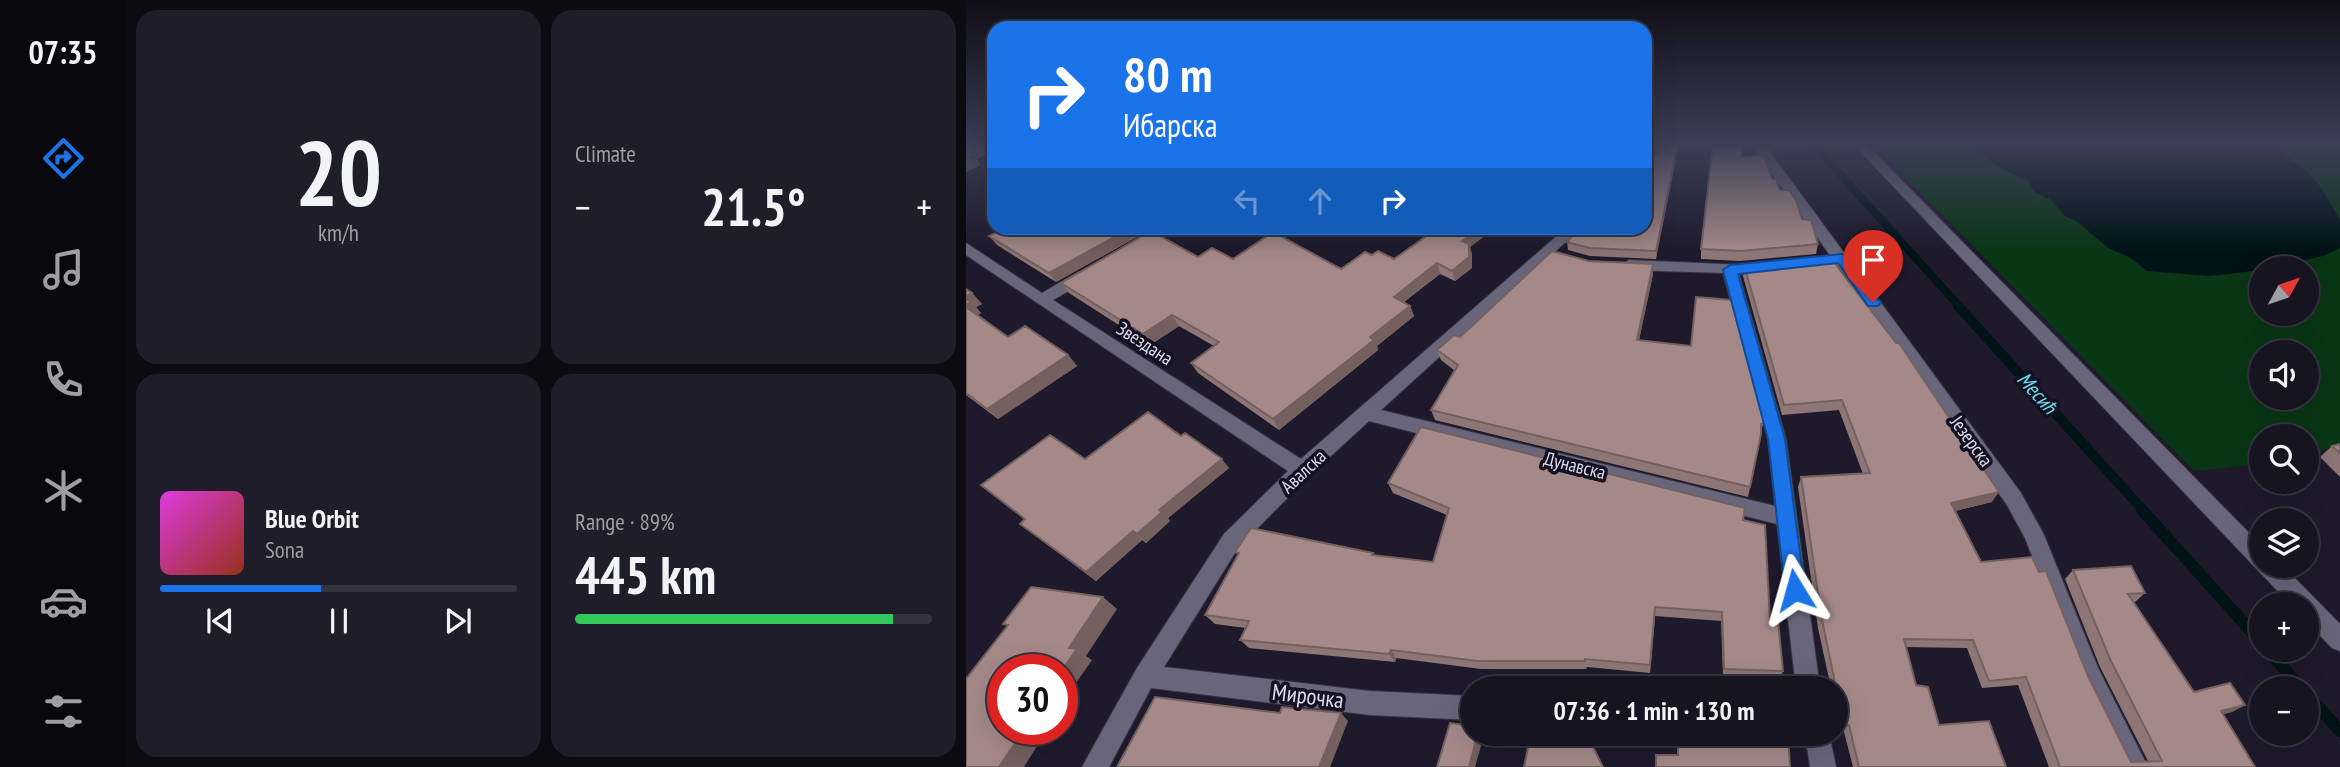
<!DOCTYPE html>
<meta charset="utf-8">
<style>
body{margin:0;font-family:"PT Sans Narrow",sans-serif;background:#1f1d2a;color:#f1f3f6;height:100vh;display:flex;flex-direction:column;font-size:26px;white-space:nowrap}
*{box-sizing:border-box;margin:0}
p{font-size:23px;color:#9e9ea5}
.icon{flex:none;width:38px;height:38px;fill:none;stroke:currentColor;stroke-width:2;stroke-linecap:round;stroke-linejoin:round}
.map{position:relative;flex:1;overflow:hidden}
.side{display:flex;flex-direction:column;gap:10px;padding:10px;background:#0c0b12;width:840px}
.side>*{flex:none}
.guide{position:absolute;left:21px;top:21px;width:665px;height:214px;border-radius:21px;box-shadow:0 7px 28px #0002,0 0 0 2px #35333f;background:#1a73e8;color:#fff;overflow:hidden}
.needle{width:46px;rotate:50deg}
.buttons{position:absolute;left:1283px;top:256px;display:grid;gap:14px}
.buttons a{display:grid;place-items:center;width:70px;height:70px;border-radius:50%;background:#161421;box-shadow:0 7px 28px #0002,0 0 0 2px #35333f;font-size:35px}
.speed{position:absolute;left:21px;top:654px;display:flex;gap:14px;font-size:35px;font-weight:700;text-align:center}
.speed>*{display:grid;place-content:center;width:91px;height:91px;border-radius:50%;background:#161421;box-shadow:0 7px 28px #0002,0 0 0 2px #35333f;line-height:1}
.speed .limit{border:10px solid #d22;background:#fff;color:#111}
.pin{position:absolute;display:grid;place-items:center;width:60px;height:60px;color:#fff;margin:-72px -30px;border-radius:50% 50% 50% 0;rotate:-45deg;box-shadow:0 0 7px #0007}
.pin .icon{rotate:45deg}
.me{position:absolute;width:77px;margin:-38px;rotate:352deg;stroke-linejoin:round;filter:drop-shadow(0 0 5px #0008)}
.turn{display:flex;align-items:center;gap:24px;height:147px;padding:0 21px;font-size:32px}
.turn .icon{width:91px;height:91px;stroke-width:2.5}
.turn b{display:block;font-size:49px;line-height:60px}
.lanes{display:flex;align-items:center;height:66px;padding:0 21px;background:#0003;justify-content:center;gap:35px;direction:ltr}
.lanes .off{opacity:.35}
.big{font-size:52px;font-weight:600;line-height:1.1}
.side .widget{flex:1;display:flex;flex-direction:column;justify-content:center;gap:10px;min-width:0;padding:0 24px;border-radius:21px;background:#1f1d2a}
.side .dial{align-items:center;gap:0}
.dial b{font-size:91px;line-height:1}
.song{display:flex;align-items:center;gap:21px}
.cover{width:84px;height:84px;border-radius:10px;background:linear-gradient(135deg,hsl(300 70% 55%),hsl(10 70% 35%))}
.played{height:7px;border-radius:4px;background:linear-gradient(90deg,#1a73e8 45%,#35333f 45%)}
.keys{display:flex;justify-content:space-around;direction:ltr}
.heat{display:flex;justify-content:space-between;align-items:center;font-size:38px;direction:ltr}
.charge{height:10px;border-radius:5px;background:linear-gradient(90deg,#34c759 89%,#35333f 0)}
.side .tiles{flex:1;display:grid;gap:10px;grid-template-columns:repeat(2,1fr)}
.trip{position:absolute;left:494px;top:676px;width:388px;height:70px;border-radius:35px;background:#161421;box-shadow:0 7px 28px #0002,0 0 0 2px #35333f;font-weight:600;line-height:70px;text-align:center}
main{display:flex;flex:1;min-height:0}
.tabs{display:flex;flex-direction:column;width:126px;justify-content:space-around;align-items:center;background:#09080d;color:#9e9ea5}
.tabs .icon{width:49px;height:49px}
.tabs .current{color:#1a73e8}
.tabs b{font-size:32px;color:#f1f3f6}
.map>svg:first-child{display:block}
.green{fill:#093615;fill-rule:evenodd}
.water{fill:#001316}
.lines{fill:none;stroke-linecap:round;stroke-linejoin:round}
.stream-far2{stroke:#001316;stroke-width:8}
.stream-far1{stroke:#001316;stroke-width:10}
.stream{stroke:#001316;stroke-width:12}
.lane-casing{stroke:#373543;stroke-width:2}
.street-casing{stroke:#373543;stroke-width:2}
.lane{fill:#69667b;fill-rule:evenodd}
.street{fill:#69667b;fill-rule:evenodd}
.wall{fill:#8d7675}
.shaded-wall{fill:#73605f}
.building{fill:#a48988;stroke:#73605f;stroke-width:2}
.route{fill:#1a73e8;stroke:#114b97;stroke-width:2}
.labels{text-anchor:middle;stroke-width:7;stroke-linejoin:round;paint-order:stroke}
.street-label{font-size:19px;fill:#dfdde9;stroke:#141122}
.water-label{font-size:21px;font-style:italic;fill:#6bdfef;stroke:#141122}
.near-street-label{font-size:23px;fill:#dfdde9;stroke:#141122}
</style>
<main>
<nav class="tabs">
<b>07:35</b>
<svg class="icon current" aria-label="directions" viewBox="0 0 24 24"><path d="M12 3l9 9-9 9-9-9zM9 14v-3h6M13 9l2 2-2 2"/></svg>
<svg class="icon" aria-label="music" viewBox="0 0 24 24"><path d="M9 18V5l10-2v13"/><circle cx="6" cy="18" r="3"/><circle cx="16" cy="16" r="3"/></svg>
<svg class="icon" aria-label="phone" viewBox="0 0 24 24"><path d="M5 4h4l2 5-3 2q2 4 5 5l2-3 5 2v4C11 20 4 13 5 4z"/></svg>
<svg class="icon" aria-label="climate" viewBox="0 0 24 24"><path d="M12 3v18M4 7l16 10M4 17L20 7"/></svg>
<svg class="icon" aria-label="car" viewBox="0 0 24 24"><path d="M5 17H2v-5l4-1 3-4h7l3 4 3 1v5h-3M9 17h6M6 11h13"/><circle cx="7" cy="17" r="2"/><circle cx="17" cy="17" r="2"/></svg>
<svg class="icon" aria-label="filters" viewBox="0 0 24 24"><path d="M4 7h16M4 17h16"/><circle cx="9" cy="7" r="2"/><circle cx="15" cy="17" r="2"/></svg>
</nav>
<section class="side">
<div class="tiles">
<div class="widget dial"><b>20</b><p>km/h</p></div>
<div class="widget"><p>Climate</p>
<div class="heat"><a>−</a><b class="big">21.5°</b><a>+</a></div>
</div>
<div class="widget">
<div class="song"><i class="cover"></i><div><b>Blue Orbit</b><p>Sona</p></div></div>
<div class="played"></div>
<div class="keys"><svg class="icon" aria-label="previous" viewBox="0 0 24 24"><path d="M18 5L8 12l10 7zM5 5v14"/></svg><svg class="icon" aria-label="pause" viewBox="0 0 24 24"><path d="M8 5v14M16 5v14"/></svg><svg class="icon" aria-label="next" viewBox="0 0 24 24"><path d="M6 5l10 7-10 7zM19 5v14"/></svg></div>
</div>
<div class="widget"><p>Range · 89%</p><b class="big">445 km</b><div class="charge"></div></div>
</div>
</section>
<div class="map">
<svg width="1374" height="767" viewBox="0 0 1374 767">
<rect width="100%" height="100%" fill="#1e1a2c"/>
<path class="green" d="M 907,144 L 1374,144 L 1374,446 L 1341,454 L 1340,436 L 1295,436 L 1295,464 L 1228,471 ZM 1295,268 L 1340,268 L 1340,313 L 1295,313 ZM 1295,352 L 1340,352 L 1340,397 L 1295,397 Z"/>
<path class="water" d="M 1004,144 L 1306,144 L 1345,175 L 1356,189 L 1374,219 L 1374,248 L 1360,255 L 1309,268 L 1263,274 L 1243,276 L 1181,271 L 1163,257 L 1142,248 L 1113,223 L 1099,216 L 1085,200 L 1069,192 L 1062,181 L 1031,166 Z"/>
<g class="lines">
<path class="stream-far2" d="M 847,144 L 994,307"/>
<path class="stream-far1" d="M 992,306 L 1178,511"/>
<path class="stream" d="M 1176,510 L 1295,642
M 1301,649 L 1335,688
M 1340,693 L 1374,731"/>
<g class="lane-casing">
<path id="lane" d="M 887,144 L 900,144 L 1295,545 L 1295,565 L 1316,565 L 1374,624 L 1374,651 L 1366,648 L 1340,621 L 1340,604 L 1324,604 Z"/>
</g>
<g class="street-casing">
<path id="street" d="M 691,144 L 705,144 L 679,165 L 679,154 Z
M 785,144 L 798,144 L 1055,493 L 1078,535 L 1132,668 L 1182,767 L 1156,767 L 1115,683 L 1059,538 L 1041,505 Z
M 190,228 L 207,228 L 174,249 L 164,249 L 162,246 L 164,243 Z
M 600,228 L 615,228 L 415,410 L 809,506 L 802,439 L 757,273 L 663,270 L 655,265 L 663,260 L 780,265 L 783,269 L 780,273 L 773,274 L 820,439 L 854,688 L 830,688 L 811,524 L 403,421 L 343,476 L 272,548 L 198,667 L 404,691 L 506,696 L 506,720 L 404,715 L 185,688 L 143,767 L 116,767 L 171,668 L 258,534 L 322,471 L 0,255 L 0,243 L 76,293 L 112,272 L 122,272 L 125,276 L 122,280 L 87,300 L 335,459 Z
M 839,733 L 863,733 L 870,767 L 844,767 Z"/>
</g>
<use href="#lane" class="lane"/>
<use href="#street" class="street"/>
</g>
<path class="wall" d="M 701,144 L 690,259 L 624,256 L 602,250 L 601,242 Z
M 775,157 L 806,179 L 836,219 L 852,244 L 850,254 L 774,261 L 735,259 L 735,249 Z
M 39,228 L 187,228 L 90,282 L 31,245 L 23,236 Z
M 333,228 L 360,228 L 349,235 Z
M 462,228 L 529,228 L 504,247 L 506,255 L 506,268 L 489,281 L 474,274 L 438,302 L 444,306 L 448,316 L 411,346 L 412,350 L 313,430 L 232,373 L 225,363 L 248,346 L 213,326 L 184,345 L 103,293 L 95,283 L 232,257 L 375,269 L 406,255 L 428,259 L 468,231 Z
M 623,261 L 687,274 L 673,340 L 798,419 L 782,497 L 469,420 L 465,410 L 488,370 L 475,360 L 471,350 Z
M 778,265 L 1026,502 L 989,511 L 1015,562 L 1122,676 L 1165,762 L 1182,761 L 1134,667 L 1099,579 L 1107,570 L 1179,593 L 1169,602 L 1167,602 L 1228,692 L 1279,705 L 1266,712 L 1257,714 L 1289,767 L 1083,767 L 1052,685 L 1016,688 L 1001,648 L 940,647 L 950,685 L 973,725 L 1040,767 L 887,767 L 878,732 L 874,733 L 870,711 L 870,688 L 865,688 L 852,628 L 832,487 L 835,477 L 897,474 L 873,410 L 816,415 L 777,276 Z
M 0,289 L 6,293 L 16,304 L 10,307 L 15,313 L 12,315 L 42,337 L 102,355 L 111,366 L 32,419 L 0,395 Z
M 215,436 L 263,468 L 202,518 L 204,521 L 180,543 L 176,540 L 130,581 L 54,524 L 119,459 Z
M 1374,444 L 1374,477 L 1354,457 L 1366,446 Z
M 422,483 L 777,520 L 817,671 L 814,679 L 757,677 L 755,621 L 689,616 L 684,673 L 621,667 L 620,669 L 515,669 L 430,658 L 429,662 L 283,648 L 274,640 L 280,628 L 249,624 L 239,615 L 272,555 L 269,552 L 407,553 L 408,556 L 467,562 L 481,515 L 427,493 Z"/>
<path class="shaded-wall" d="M 13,144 L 28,144 L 28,151 L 11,159 L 15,165 L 0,172 L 0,150 Z
M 712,144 L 713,144 L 690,259 L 690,251 Z
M 165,228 L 187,228 L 90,282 L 83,273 Z
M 345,228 L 360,228 L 349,235 Z
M 514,228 L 529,228 L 504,247 L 506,255 L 506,268 L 489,281 L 486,271 L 496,241 Z
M 471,263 L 474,274 L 431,307 L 428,297 Z
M 687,264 L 687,274 L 671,350 L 671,340 Z
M 6,293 L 16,304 L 10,307 L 15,313 L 9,317 L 0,307 L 0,296 Z
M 444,306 L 448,316 L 411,346 L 412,350 L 313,430 L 307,419 L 404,337 Z
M 206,315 L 213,326 L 184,345 L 177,334 Z
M 102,355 L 111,366 L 32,419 L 21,409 Z
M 256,459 L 263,468 L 202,518 L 204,521 L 180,543 L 171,534 L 193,510 Z
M 1033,492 L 1026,502 L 980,513 L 985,503 Z
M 167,531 L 176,540 L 130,581 L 120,572 Z
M 137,597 L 151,609 L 120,656 L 126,660 L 96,703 L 96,670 L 103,648 Z
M 689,607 L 689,616 L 684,673 L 684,665 Z
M 425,650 L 430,658 L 429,662 L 423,654 Z
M 1279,705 L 1266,712 L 1243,718 L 1255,711 Z
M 375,713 L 382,721 L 364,767 L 353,767 Z
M 58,730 L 81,730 L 58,767 L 33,767 Z
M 512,733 L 517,733 L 518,735 L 509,767 L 503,767 Z"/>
<path class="building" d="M 0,144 L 13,144 L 0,150 L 8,155 L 0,159 Z
M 701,144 L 712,144 L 690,251 L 624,248 L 601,242 L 614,228 L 679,228 L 679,165 Z
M 747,144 L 776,144 L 775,157 L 798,155 L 806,179 L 810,179 L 814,190 L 823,190 L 830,200 L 836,219 L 845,220 L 852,244 L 775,251 L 735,249 Z
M 39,228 L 165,228 L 83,273 L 23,236 Z
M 472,228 L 514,228 L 496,241 L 503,244 L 503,257 L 486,271 L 471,263 L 428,297 L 444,306 L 404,337 L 408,340 L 307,419 L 225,363 L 253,342 L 206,315 L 177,334 L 95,283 L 185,231 L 232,257 L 246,248 L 267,259 L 307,232 L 375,269 L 399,252 L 406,255 L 412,251 L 428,259 Z
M 586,251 L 623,261 L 687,264 L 671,340 L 725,346 L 730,297 L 766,300 L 798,419 L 797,424 L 795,424 L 795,434 L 784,487 L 465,410 L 492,365 L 471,350 L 488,335 L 494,337 Z
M 864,257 L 930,343 L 933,343 L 1033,492 L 985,503 L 1015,562 L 1066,557 L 1073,572 L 1080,571 L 1122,676 L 1165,762 L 1196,761 L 1144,659 L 1107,570 L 1165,566 L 1179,593 L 1162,594 L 1228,692 L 1264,683 L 1279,705 L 1255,711 L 1289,767 L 1094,767 L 1060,677 L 1023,681 L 1007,640 L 938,639 L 950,685 L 962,687 L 973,725 L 1023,721 L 1040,767 L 893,767 L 883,725 L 878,726 L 856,620 L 835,477 L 904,473 L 876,400 L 818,405 L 778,265 Z
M 0,289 L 6,293 L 0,296 Z
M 0,299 L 5,302 L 0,305 Z
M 0,307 L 42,337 L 59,326 L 102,355 L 21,409 L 0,393 Z
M 182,412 L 215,436 L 219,433 L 256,459 L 193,510 L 196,512 L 171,534 L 167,531 L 120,572 L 54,524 L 59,519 L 15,485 L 84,435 L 119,459 Z
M 455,427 L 779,508 L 777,520 L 799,525 L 804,621 L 812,621 L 817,671 L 758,669 L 756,612 L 689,607 L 684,665 L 619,659 L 619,661 L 511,661 L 425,650 L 423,654 L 274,640 L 283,621 L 239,615 L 273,553 L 269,552 L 285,528 L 407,553 L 406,555 L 467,562 L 483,508 L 422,483 Z
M 1374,444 L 1374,453 L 1366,446 Z
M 65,587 L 137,597 L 103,648 L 111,649 L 96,670 L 37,670 L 37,730 L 58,730 L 33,767 L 0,767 L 0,679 L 42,625 L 37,624 Z
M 189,697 L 314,713 L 316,707 L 375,713 L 353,767 L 151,767 Z
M 484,723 L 506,726 L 506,733 L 512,733 L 503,767 L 471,767 Z
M 565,733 L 620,733 L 637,767 L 558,767 Z
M 766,733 L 822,733 L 824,767 L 690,767 L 690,755 L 712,755 L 712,739 L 767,741 Z"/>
<linearGradient id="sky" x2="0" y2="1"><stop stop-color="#100e18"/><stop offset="0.57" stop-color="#3b3e56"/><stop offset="1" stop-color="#3b3e56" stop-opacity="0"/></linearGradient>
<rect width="1374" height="252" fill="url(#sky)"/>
<path class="route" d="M 876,254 L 881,256 L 912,299 L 915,302 L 912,306 L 902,306 L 872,263 L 772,274 L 819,439 L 839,590 L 836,597 L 829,599 L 822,597 L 819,590 L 802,439 L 757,270 L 764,265 Z"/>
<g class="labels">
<g class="street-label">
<text transform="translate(179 343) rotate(33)" y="7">Звездана</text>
<text transform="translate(1006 441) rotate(54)" y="7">Језерска</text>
<text transform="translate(609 465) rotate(14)" y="7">Дунавска</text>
<text transform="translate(337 471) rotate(-43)" y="7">Авалска</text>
</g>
<g class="water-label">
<text transform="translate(1071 393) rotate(48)" y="7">Месић</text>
</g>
<g class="near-street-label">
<text transform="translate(342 696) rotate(7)" y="8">Мирочка</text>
</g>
</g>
</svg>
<div class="buttons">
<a><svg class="needle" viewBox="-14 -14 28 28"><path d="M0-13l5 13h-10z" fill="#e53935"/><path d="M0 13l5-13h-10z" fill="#9e9ea5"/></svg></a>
<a><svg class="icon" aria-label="sound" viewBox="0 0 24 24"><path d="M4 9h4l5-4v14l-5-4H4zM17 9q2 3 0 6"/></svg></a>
<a><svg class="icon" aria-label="search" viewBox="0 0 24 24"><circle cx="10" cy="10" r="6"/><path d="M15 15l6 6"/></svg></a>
<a><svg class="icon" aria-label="layers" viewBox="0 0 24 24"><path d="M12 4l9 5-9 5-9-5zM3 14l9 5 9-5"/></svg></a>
<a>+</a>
<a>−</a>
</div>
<div class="speed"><div class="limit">30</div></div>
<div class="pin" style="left:907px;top:302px;background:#d93025"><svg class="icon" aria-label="arrive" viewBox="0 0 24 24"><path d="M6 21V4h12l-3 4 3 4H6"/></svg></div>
<svg class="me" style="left:829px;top:590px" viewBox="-20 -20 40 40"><path d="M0-17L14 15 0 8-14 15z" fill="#1a73e8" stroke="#fff" stroke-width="4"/></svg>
<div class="trip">07:36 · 1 min · 130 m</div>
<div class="guide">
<div class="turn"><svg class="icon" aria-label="right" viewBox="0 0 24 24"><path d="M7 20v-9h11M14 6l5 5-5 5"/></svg><div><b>80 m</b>Ибарска</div></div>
<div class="lanes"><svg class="icon off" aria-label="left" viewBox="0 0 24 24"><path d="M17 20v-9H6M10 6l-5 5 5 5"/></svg><svg class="icon off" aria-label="ahead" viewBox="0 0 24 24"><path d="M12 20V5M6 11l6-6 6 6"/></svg><svg class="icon" aria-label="right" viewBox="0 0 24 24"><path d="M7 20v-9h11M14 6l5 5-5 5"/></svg></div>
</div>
</div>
</main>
